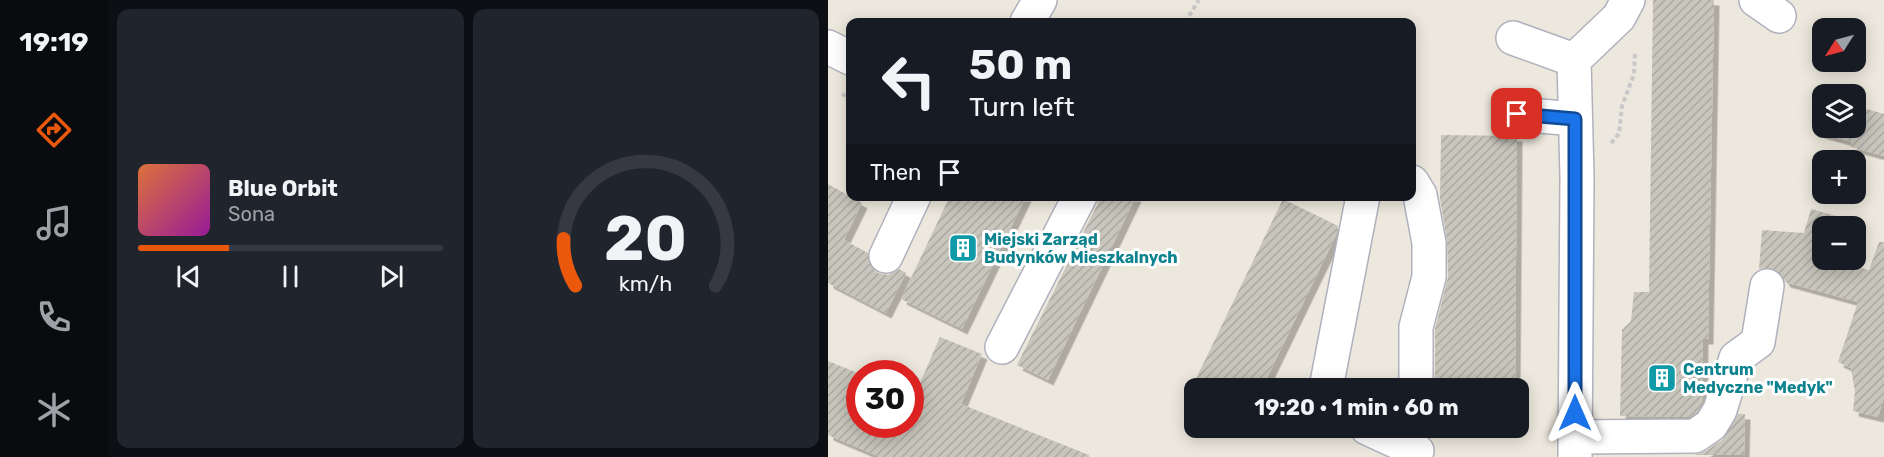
<!DOCTYPE html>
<meta charset="utf-8">
<style>
body{margin:0;font-family:Rubik,sans-serif;background:#20242c;color:#f1f3f6;height:100vh;display:flex;flex-direction:column;font-size:22px;white-space:nowrap}
*{box-sizing:border-box;margin:0}
p{font-size:20px;color:#9ea1a6}
.icon{flex:none;width:33px;height:33px;fill:none;stroke:currentColor;stroke-width:2;stroke-linecap:round;stroke-linejoin:round}
.map{position:relative;flex:1;overflow:hidden}
.details{display:flex;flex-direction:column;gap:9px;padding:9px;background:#0d0f14;width:720px}
.details>*{flex:none}
.banner{position:absolute;left:18px;top:18px;width:570px;height:183px;border-radius:12px;box-shadow:0 3px 15px #0003;background:#171b24;color:#f1f3f6;overflow:hidden}
.needle{width:39px;rotate:234deg}
.controls{position:absolute;left:984px;top:18px;display:grid;gap:12px}
.controls a{display:grid;place-items:center;width:54px;height:54px;border-radius:12px;background:#171b24;box-shadow:0 3px 15px #0003;font-size:30px}
.speed{position:absolute;left:18px;top:360px;display:flex;gap:12px;font-size:30px;font-weight:700;text-align:center}
.speed>*{display:grid;place-content:center;width:78px;height:78px;border-radius:50%;background:#171b24;box-shadow:0 3px 15px #0003;line-height:1}
.speed .limit{border:9px solid #d22;background:#fff;color:#111}
.pin{position:absolute;display:grid;place-items:center;width:51px;height:51px;color:#fff;margin:-26px;border-radius:12px;box-shadow:0 3px 9px #0006}
.me{position:absolute;width:66px;margin:-33px;rotate:0deg;stroke-linejoin:round;filter:drop-shadow(0 0 4px #0008)}
.turn{display:flex;align-items:center;gap:21px;height:126px;padding:0 24px;font-size:27px}
.turn .icon{width:78px;height:78px;stroke-width:2.5}
.turn b{display:block;font-size:42px;line-height:51px}
.then{display:flex;align-items:center;height:57px;padding:0 24px;background:#0003;gap:12px;font-size:22px}
.details .card{flex:1;display:flex;flex-direction:column;justify-content:center;gap:9px;min-width:0;padding:0 21px;border-radius:12px;background:#20242c}
.details .dial{align-items:center;gap:0}
.dial svg{height:156px;overflow:visible;fill:none;stroke:#363941;stroke-width:7;stroke-linecap:round;text-anchor:middle}
.dial text{fill:#f1f3f6;stroke:none}
.song{display:flex;align-items:center;gap:18px}
.cover{width:72px;height:72px;border-radius:9px;background:linear-gradient(135deg,hsl(20 70% 55%),hsl(300 70% 35%))}
.played{height:6px;border-radius:3px;background:linear-gradient(90deg,#ea580c 30%,#363941 30%)}
.keys{display:flex;justify-content:space-around;direction:ltr}
.details .tiles{flex:1;display:grid;gap:9px;grid-template-columns:repeat(2,1fr)}
.trip{position:absolute;left:356px;top:378px;width:345px;height:60px;border-radius:12px;background:#171b24;box-shadow:0 3px 15px #0003;font-weight:700;line-height:60px;text-align:center}
main{display:flex;flex:1;min-height:0}
.menu{display:flex;flex-direction:column;width:108px;justify-content:space-around;align-items:center;background:#090b0e;color:#9ea1a6}
.menu .icon{width:42px;height:42px}
.menu .active{color:#ea580c}
.menu b{font-size:27px;color:#f1f3f6}
.map>svg:first-child{display:block}
.building{fill:url(#building-hatch);filter:url(#shadow)}
.lines{fill:none;stroke-linecap:round;stroke-linejoin:round}
.minor-casing{stroke:#b1b1be;stroke-width:36}
.path{stroke:#c8c8c8;stroke-width:4;stroke-dasharray:4.5 3;stroke-linecap:butt}
.minor{stroke:#fff;stroke-width:33}
.route-casing{stroke:#114b97;stroke-width:15}
.route{stroke:#1a73e8;stroke-width:10}
.labels{text-anchor:middle;stroke-width:6;stroke-linejoin:round;paint-order:stroke}
.culture-label{font-size:16px;font-weight:bold;fill:#0d838f;stroke:#fff;text-anchor:start}
</style>
<main>
<nav class="menu">
<b>19:19</b>
<svg class="icon active" aria-label="directions" viewBox="0 0 24 24"><path d="M12 3l9 9-9 9-9-9zM9 14v-3h6M13 9l2 2-2 2"/></svg>
<svg class="icon" aria-label="music" viewBox="0 0 24 24"><path d="M9 18V5l10-2v13"/><circle cx="6" cy="18" r="3"/><circle cx="16" cy="16" r="3"/></svg>
<svg class="icon" aria-label="phone" viewBox="0 0 24 24"><path d="M5 4h4l2 5-3 2q2 4 5 5l2-3 5 2v4C11 20 4 13 5 4z"/></svg>
<svg class="icon" aria-label="climate" viewBox="0 0 24 24"><path d="M12 3v18M4 7l16 10M4 17L20 7"/></svg>
</nav>
<section class="details">
<div class="tiles">
<div class="card">
<div class="song"><i class="cover"></i><div><b>Blue Orbit</b><p>Sona</p></div></div>
<div class="played"></div>
<div class="keys"><svg class="icon" aria-label="previous" viewBox="0 0 24 24"><path d="M18 5L8 12l10 7zM5 5v14"/></svg><svg class="icon" aria-label="pause" viewBox="0 0 24 24"><path d="M8 5v14M16 5v14"/></svg><svg class="icon" aria-label="next" viewBox="0 0 24 24"><path d="M6 5l10 7-10 7zM19 5v14"/></svg></div>
</div>
<div class="card dial"><svg viewBox="0 0 100 80">
<path d="M14 69A42 42 0 1 1 86 69"/>
<path d="M14 69A42 42 0 0 1 8 45" stroke="#ea580c"/>
<text x="50" y="56" font-size="32" font-weight="700">20</text>
<text x="50" y="72" font-size="11">km/h</text>
</svg></div>
</div>
</section>
<div class="map">
<svg width="1056" height="457" viewBox="0 0 1056 457">
<defs>
<pattern id="building-hatch" width="6" height="6" patternUnits="userSpaceOnUse" patternTransform="scale(1.5)"><rect width="6" height="6" fill="#c8c5bc"/><path d="M-1 1l2-2M0 6l6-6M5 7l2-2" fill="none" stroke="#aca9a2"/></pattern>
<filter id="shadow"><feDropShadow dx="5.5" dy="5.5" stdDeviation="0" flood-color="#0004"/></filter>
</defs>
<rect width="100%" height="100%" fill="#ede8dd"/>
<path class="building" d="M 825,0 L 886,0 L 880,339 L 875,339 L 874,404 L 869,412 L 861,417 L 792,416 L 794,330 L 803,321 L 806,292 L 821,292 Z
M 1028,106 L 1056,114 L 1056,156 L 1023,147 L 1024,142 L 991,133 L 994,120 L 994,128 L 1028,128 Z
M 613,135 L 689,136 L 687,387 L 607,386 L 607,329 L 620,277 L 619,240 L 612,199 Z
M 0,184 L 34,203 L 16,240 L 40,253 L 42,266 L 50,273 L 60,275 L 71,269 L 78,273 L 58,313 L 0,283 Z
M 122,196 L 198,196 L 134,329 L 73,299 Z
M 271,196 L 308,196 L 220,380 L 189,365 L 269,205 Z
M 455,199 L 510,226 L 508,235 L 434,388 L 363,389 Z
M 983,209 L 1012,217 L 1010,226 L 994,226 L 994,260 L 1006,260 L 1041,270 L 1051,242 L 1056,242 L 1056,397 L 1050,417 L 1025,411 L 1027,392 L 1023,368 L 1010,362 L 1030,302 L 957,282 L 951,272 L 943,268 L 931,269 L 934,230 L 976,233 Z
M 112,337 L 154,354 L 133,404 L 261,455 L 261,457 L 52,457 L 0,435 L 0,361 L 32,374 L 32,424 L 82,424 L 82,406 Z
M 910,414 L 917,414 L 916,455 L 867,455 L 878,451 L 894,440 Z"/>
<g class="lines">
<g class="minor-casing">
<path id="minor" d="M 928,0 L 951,16
M 199,22 L 212,0
M 685,38 L 746,60
M 0,47 L 22,58
M 689,114 L 747,119
M 584,182 L 592,195 L 601,243 L 601,277 L 588,327 L 588,388
M 58,256 L 86,196
M 174,347 L 252,196
M 498,388 L 535,196
M 539,428 L 589,451
M 747,437 L 867,436 L 883,425 L 892,410 L 908,358 L 930,342 L 939,286
M 747,457 L 749,177 L 746,60 L 791,17 L 800,0"/>
</g>
<path class="path" d="M 357,22 L 371,0
M 14,94 L 22,98
M 783,143 L 791,134 L 794,106 L 806,74 L 807,51"/>
<use href="#minor" class="minor"/>
</g>
<g class="lines">
<g class="route-casing">
<path id="route" d="M 689,114 L 747,119 L 747,413"/>
</g>
<use href="#route" class="route"/>
</g>
<defs>
<g id="building-square" transform="scale(1.5)"><rect x="-9" y="-9" width="18" height="18" rx="4" fill="#0f9aa8" stroke="#fff"/><path d="M-4-6H4V6H1V3H-1V6H-4ZM-2.5-4.3h1.7v1.8h-1.7ZM.8-4.3h1.7v1.8H.8ZM-2.5-1h1.7V.8h-1.7ZM.8-1h1.7V.8H.8Z" fill="#fff"/></g>
</defs>
<g fill-rule="evenodd">
<use href="#building-square" x="135" y="248"/>
<use href="#building-square" x="834" y="378"/>
</g>
<g class="labels">
<g class="culture-label">
<text x="156" y="245">Miejski Zarząd<tspan x="156" dy="18">Budynków Mieszkalnych</tspan></text>
<text x="855" y="375">Centrum<tspan x="855" dy="18">Medyczne "Medyk"</tspan></text>
</g>
</g>
</svg>
<div class="controls">
<a><svg class="needle" viewBox="-14 -14 28 28"><path d="M0-13l5 13h-10z" fill="#e53935"/><path d="M0 13l5-13h-10z" fill="#9ea1a6"/></svg></a>
<a><svg class="icon" aria-label="layers" viewBox="0 0 24 24"><path d="M12 4l9 5-9 5-9-5zM3 14l9 5 9-5"/></svg></a>
<a>+</a>
<a>−</a>
</div>
<div class="speed"><div class="limit">30</div></div>
<div class="pin" style="left:689px;top:114px;background:#d93025"><svg class="icon" aria-label="arrive" viewBox="0 0 24 24"><path d="M6 21V4h12l-3 4 3 4H6"/></svg></div>
<svg class="me" style="left:747px;top:413px" viewBox="-20 -20 40 40"><path d="M0-17L14 15 0 8-14 15z" fill="#1a73e8" stroke="#fff" stroke-width="4"/></svg>
<div class="trip">19:20 · 1 min · 60 m</div>
<div class="banner">
<div class="turn"><svg class="icon" aria-label="left" viewBox="0 0 24 24"><path d="M17 20v-9H6M10 6l-5 5 5 5"/></svg><div><b>50 m</b>Turn left</div></div>
<div class="then">Then<svg class="icon" aria-label="arrive" viewBox="0 0 24 24"><path d="M6 21V4h12l-3 4 3 4H6"/></svg></div>
</div>
</div>
</main>
